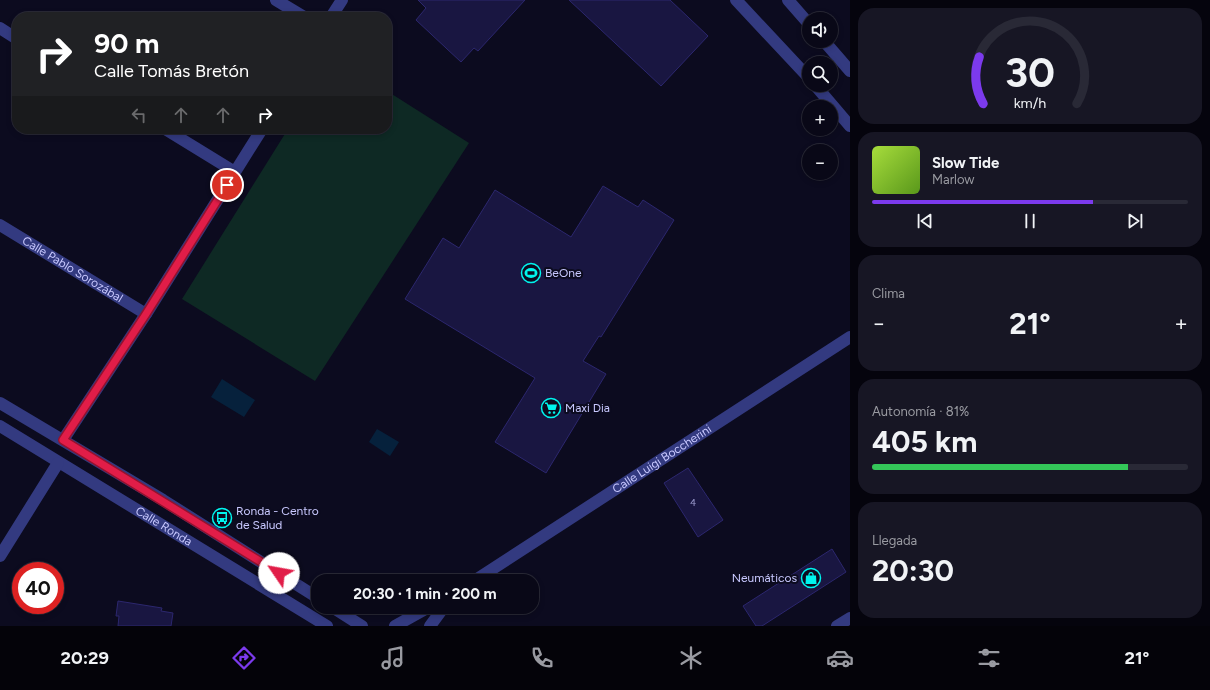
<!DOCTYPE html>
<html lang="es">
<meta charset="utf-8">
<style>
body{margin:0;font-family:Figtree,sans-serif;background:#171624;color:#f1f3f6;height:100vh;display:flex;flex-direction:column;font-size:15px;white-space:nowrap}
*{box-sizing:border-box;margin:0}
p{font-size:13px;color:#999aa1}
.icon{flex:none;width:22px;height:22px;fill:none;stroke:currentColor;stroke-width:2;stroke-linecap:round;stroke-linejoin:round}
.map{position:relative;flex:1;overflow:hidden}
.sheet{display:flex;flex-direction:column;gap:8px;padding:8px;background:#05040d;width:360px}
.sheet>*{flex:none}
.hud{position:absolute;left:12px;top:12px;width:380px;height:122px;border-radius:16px;box-shadow:0 2px 6px #0003,0 0 0 1px #292936;background:#202124;color:#fff;overflow:hidden}
.controls{position:absolute;left:802px;top:12px;display:grid;gap:8px}
.controls a{display:grid;place-items:center;width:36px;height:36px;border-radius:50%;background:#090817;box-shadow:0 2px 6px #0003,0 0 0 1px #292936;font-size:20px}
.speed{position:absolute;left:12px;top:562px;display:flex;gap:8px;font-size:20px;font-weight:700;text-align:center}
.speed>*{display:grid;place-content:center;width:52px;height:52px;border-radius:50%;background:#090817;box-shadow:0 2px 6px #0003,0 0 0 1px #292936;line-height:1}
.speed .limit{border:6px solid #d22;background:#fff;color:#111}
.pin{position:absolute;display:grid;place-items:center;width:34px;height:34px;color:#fff;margin:-17px;border:2px solid #fff;border-radius:50%;box-shadow:0 1px 4px #0007}
.me{position:absolute;width:44px;margin:-22px;rotate:303deg;stroke-linejoin:round;filter:drop-shadow(0 0 3px #0008)}
.turn{display:flex;align-items:center;gap:14px;height:84px;padding:0 16px;font-size:18px}
.turn .icon{width:52px;height:52px;stroke-width:2.5}
.turn b{display:block;font-size:28px;line-height:34px}
.lanes{display:flex;align-items:center;height:38px;padding:0 16px;background:#0003;justify-content:center;gap:20px;direction:ltr}
.lanes .off{opacity:.35}
.big{font-size:30px;font-weight:700;line-height:1.1}
.sheet .widget{flex:1;display:flex;flex-direction:column;justify-content:center;gap:6px;min-width:0;padding:0 14px;border-radius:16px;background:#171624}
.sheet .dial{align-items:center;gap:0}
.dial svg{height:104px;overflow:visible;fill:none;stroke:#292936;stroke-width:7;stroke-linecap:round;text-anchor:middle}
.dial text{fill:#f1f3f6;stroke:none}
.song{display:flex;align-items:center;gap:12px}
.cover{width:48px;height:48px;border-radius:6px;background:linear-gradient(135deg,hsl(80 70% 55%),hsl(90 70% 35%))}
.played{height:4px;border-radius:2px;background:linear-gradient(90deg,#7c3aed 70%,#292936 70%)}
.keys{display:flex;justify-content:space-around;direction:ltr}
.heat{display:flex;justify-content:space-between;align-items:center;font-size:22px;direction:ltr}
.charge{height:6px;border-radius:3px;background:linear-gradient(90deg,#34c759 81%,#292936 0)}
.trip{position:absolute;left:311px;top:574px;width:228px;height:40px;border-radius:16px;background:#090817;box-shadow:0 2px 6px #0003,0 0 0 1px #292936;font-weight:700;line-height:40px;text-align:center}
.dock{display:flex;height:64px;justify-content:space-around;align-items:center;background:#040309;color:#999aa1}
.dock .icon{width:28px;height:28px}
.dock .selected{color:#7c3aed}
.dock b{font-size:18px;color:#f1f3f6}
main{display:flex;flex:1;min-height:0}
.map>svg:first-child{display:block}
.green{fill:#0e2924}
.water{fill:#06213c}
.building{fill:#191641;stroke:#2c276e}
.lines{fill:none;stroke-linecap:round;stroke-linejoin:round}
.minor{stroke:#333a80;stroke-width:12}
.route-casing{stroke:#92132f;stroke-width:10}
.route{stroke:#e11d48;stroke-width:7}
.labels{text-anchor:middle;stroke-width:4;stroke-linejoin:round;paint-order:stroke}
.number-label{font-size:10px;fill:#9d9cd0}
.street-label{font-size:12px;fill:#c9c9ff;stroke:#0c0b1f}
.poi-label{font-size:12px;fill:#c9c9ff;stroke:#0c0b1f;text-anchor:start}
</style>
<main>
<div class="map">
<svg width="850" height="626" viewBox="0 0 850 626">
<rect width="100%" height="100%" fill="#0c0b1f"/>
<path class="green" d="M 387,91 L 469,143 L 315,381 L 182,299 L 288,129 L 387,129 Z"/>
<path class="water" d="M 222,379 L 255,400 L 244,417 L 211,397 Z
M 377,429 L 399,442 L 390,456 L 369,442 Z"/>
<path class="building" d="M 418,0 L 525,0 L 478,51 L 474,48 L 461,62 L 416,20 L 426,8 Z
M 569,0 L 670,0 L 708,36 L 661,86 Z
M 603,186 L 638,207 L 643,200 L 674,220 L 601,337 L 599,336 L 583,361 L 606,374 L 546,473 L 495,442 L 535,378 L 405,299 L 443,238 L 459,248 L 495,190 L 571,237 Z
M 688,468 L 723,520 L 698,537 L 664,483 Z
M 832,549 L 846,572 L 762,626 L 756,626 L 743,606 Z
M 118,601 L 162,608 L 161,611 L 173,613 L 171,626 L 118,626 L 119,616 L 116,616 Z"/>
<g class="lines">
<g class="minor">
<path d="M 276,0 L 304,17"/>
<path d="M 736,0 L 809,78"/>
<path d="M 788,0 L 809,24"/>
<path d="M 331,17 L 342,0"/>
<path d="M 0,28 L 17,39"/>
<path d="M 824,41 L 850,71"/>
<path d="M 815,85 L 850,126"/>
<path d="M 165,129 L 235,172"/>
<path id="s1" d="M 0,225 L 146,314"/>
<path d="M 0,403 L 163,500 L 318,598"/>
<path id="s2" d="M 0,426 L 327,626"/>
<path d="M 63,440 L 146,314 L 262,129"/>
<path d="M 0,556 L 58,463"/>
<path id="s3" d="M 474,581 L 850,337"/>
<path d="M 332,607 L 362,626"/>
<path d="M 395,626 L 429,607"/>
<path d="M 430,626 L 444,607"/>
<path d="M 837,626 L 850,618"/>
</g>
</g>
<g class="lines">
<g class="route-casing">
<path id="route" d="M 227,185 L 146,314 L 63,440 L 279,573"/>
</g>
<use href="#route" class="route"/>
</g>
<defs>
<g id="stadium-ring" transform="scale(1)"><circle r="9.5" fill="#0c0b1f" stroke="#00f4ed" stroke-width="1.5"/><path d="M0-5a6.5 5 0 1 0 0 10a6.5 5 0 1 0 0-10ZM-3.5-1.8h7v3.6h-7Z" fill="#00f4ed"/></g>
<g id="supermarket-ring" transform="scale(1)"><circle r="9.5" fill="#0c0b1f" stroke="#00f4ed" stroke-width="1.5"/><path d="M-6-5.5h2.5l.6 2H6L4.5 2H-2.5L-4.4-4H-6ZM-1.5 3.2a1.3 1.3 0 1 0 .1 0ZM3 3.2a1.3 1.3 0 1 0 .1 0Z" fill="#00f4ed"/></g>
<g id="bus-ring" transform="scale(1)"><circle r="9.5" fill="#0c0b1f" stroke="#00f4ed" stroke-width="1.5"/><path d="M-5-6H5V4H4V6H2V4H-2V6H-4V4H-5ZM-3.5-4V0h7V-4ZM-3.5 1.2v1.5H-2V1.2ZM2 1.2v1.5H3.5V1.2Z" fill="#00f4ed"/></g>
<g id="shop-ring" transform="scale(1)"><circle r="9.5" fill="#0c0b1f" stroke="#00f4ed" stroke-width="1.5"/><path d="M-5-2.5h2.3a2.7 3.5 0 0 1 5.4 0H5L5.5 6h-11ZM-1.5-2.5h3a1.5 2.3 0 0 0-3 0Z" fill="#00f4ed"/></g>
</defs>
<g fill-rule="evenodd">
<use href="#stadium-ring" x="531" y="273"/>
<use href="#supermarket-ring" x="551" y="408"/>
<use href="#bus-ring" x="222" y="518"/>
<use href="#shop-ring" x="811" y="578"/>
</g>
<g class="labels">
<g class="number-label">
<text x="693" y="506">4</text>
</g>
<g class="street-label">
<text dy="4" stroke="none"><textPath href="#s1" startOffset="85">Calle Pablo Sorozábal</textPath></text>
<text dy="4" stroke="none"><textPath href="#s3" startOffset="224">Calle Luigi Boccherini</textPath></text>
<text dy="4" stroke="none"><textPath href="#s2" startOffset="192">Calle Ronda</textPath></text>
</g>
<g class="poi-label">
<text x="545" y="277">BeOne</text>
<text x="565" y="412">Maxi Dia</text>
<text x="236" y="515">Ronda - Centro<tspan x="236" dy="14">de Salud</tspan></text>
<text x="797" y="582" text-anchor="end">Neumáticos</text>
</g>
</g>
</svg>
<div class="controls">
<a><svg class="icon" aria-label="sound" viewBox="0 0 24 24"><path d="M4 9h4l5-4v14l-5-4H4zM17 9q2 3 0 6"/></svg></a>
<a><svg class="icon" aria-label="search" viewBox="0 0 24 24"><circle cx="10" cy="10" r="6"/><path d="M15 15l6 6"/></svg></a>
<a>+</a>
<a>−</a>
</div>
<div class="speed"><div class="limit">40</div></div>
<div class="pin" style="left:227px;top:185px;background:#d93025"><svg class="icon" aria-label="arrive" viewBox="0 0 24 24"><path d="M6 21V4h12l-3 4 3 4H6"/></svg></div>
<svg class="me" style="left:279px;top:573px" viewBox="-20 -20 40 40"><circle r="19" fill="#fff"/><path d="M0-13L10 11 0 6-10 11z" fill="#e11d48"/></svg>
<div class="trip">20:30 · 1 min · 200 m</div>
<div class="hud">
<div class="turn"><svg class="icon" aria-label="right" viewBox="0 0 24 24"><path d="M7 20v-9h11M14 6l5 5-5 5"/></svg><div><b>90 m</b>Calle Tomás Bretón</div></div>
<div class="lanes"><svg class="icon off" aria-label="left" viewBox="0 0 24 24"><path d="M17 20v-9H6M10 6l-5 5 5 5"/></svg><svg class="icon off" aria-label="ahead" viewBox="0 0 24 24"><path d="M12 20V5M6 11l6-6 6 6"/></svg><svg class="icon off" aria-label="ahead" viewBox="0 0 24 24"><path d="M12 20V5M6 11l6-6 6 6"/></svg><svg class="icon" aria-label="right" viewBox="0 0 24 24"><path d="M7 20v-9h11M14 6l5 5-5 5"/></svg></div>
</div>
</div>
<section class="sheet">
<div class="widget dial"><svg viewBox="0 0 100 80">
<path d="M14 69A42 42 0 1 1 86 69"/>
<path d="M14 69A42 42 0 0 1 11 33" stroke="#7c3aed"/>
<text x="50" y="56" font-size="32" font-weight="700">30</text>
<text x="50" y="72" font-size="11">km/h</text>
</svg></div>
<div class="widget">
<div class="song"><i class="cover"></i><div><b>Slow Tide</b><p>Marlow</p></div></div>
<div class="played"></div>
<div class="keys"><svg class="icon" aria-label="previous" viewBox="0 0 24 24"><path d="M18 5L8 12l10 7zM5 5v14"/></svg><svg class="icon" aria-label="pause" viewBox="0 0 24 24"><path d="M8 5v14M16 5v14"/></svg><svg class="icon" aria-label="next" viewBox="0 0 24 24"><path d="M6 5l10 7-10 7zM19 5v14"/></svg></div>
</div>
<div class="widget"><p>Clima</p>
<div class="heat"><a>−</a><b class="big">21°</b><a>+</a></div>
</div>
<div class="widget"><p>Autonomía · 81%</p><b class="big">405 km</b><div class="charge"></div></div>
<div class="widget"><p>Llegada</p><b class="big">20:30</b></div>
</section>
</main>
<nav class="dock">
<b>20:29</b>
<svg class="icon selected" aria-label="directions" viewBox="0 0 24 24"><path d="M12 3l9 9-9 9-9-9zM9 14v-3h6M13 9l2 2-2 2"/></svg>
<svg class="icon" aria-label="music" viewBox="0 0 24 24"><path d="M9 18V5l10-2v13"/><circle cx="6" cy="18" r="3"/><circle cx="16" cy="16" r="3"/></svg>
<svg class="icon" aria-label="phone" viewBox="0 0 24 24"><path d="M5 4h4l2 5-3 2q2 4 5 5l2-3 5 2v4C11 20 4 13 5 4z"/></svg>
<svg class="icon" aria-label="climate" viewBox="0 0 24 24"><path d="M12 3v18M4 7l16 10M4 17L20 7"/></svg>
<svg class="icon" aria-label="car" viewBox="0 0 24 24"><path d="M5 17H2v-5l4-1 3-4h7l3 4 3 1v5h-3M9 17h6M6 11h13"/><circle cx="7" cy="17" r="2"/><circle cx="17" cy="17" r="2"/></svg>
<svg class="icon" aria-label="filters" viewBox="0 0 24 24"><path d="M4 7h16M4 17h16"/><circle cx="9" cy="7" r="2"/><circle cx="15" cy="17" r="2"/></svg>
<b>21°</b>
</nav>
